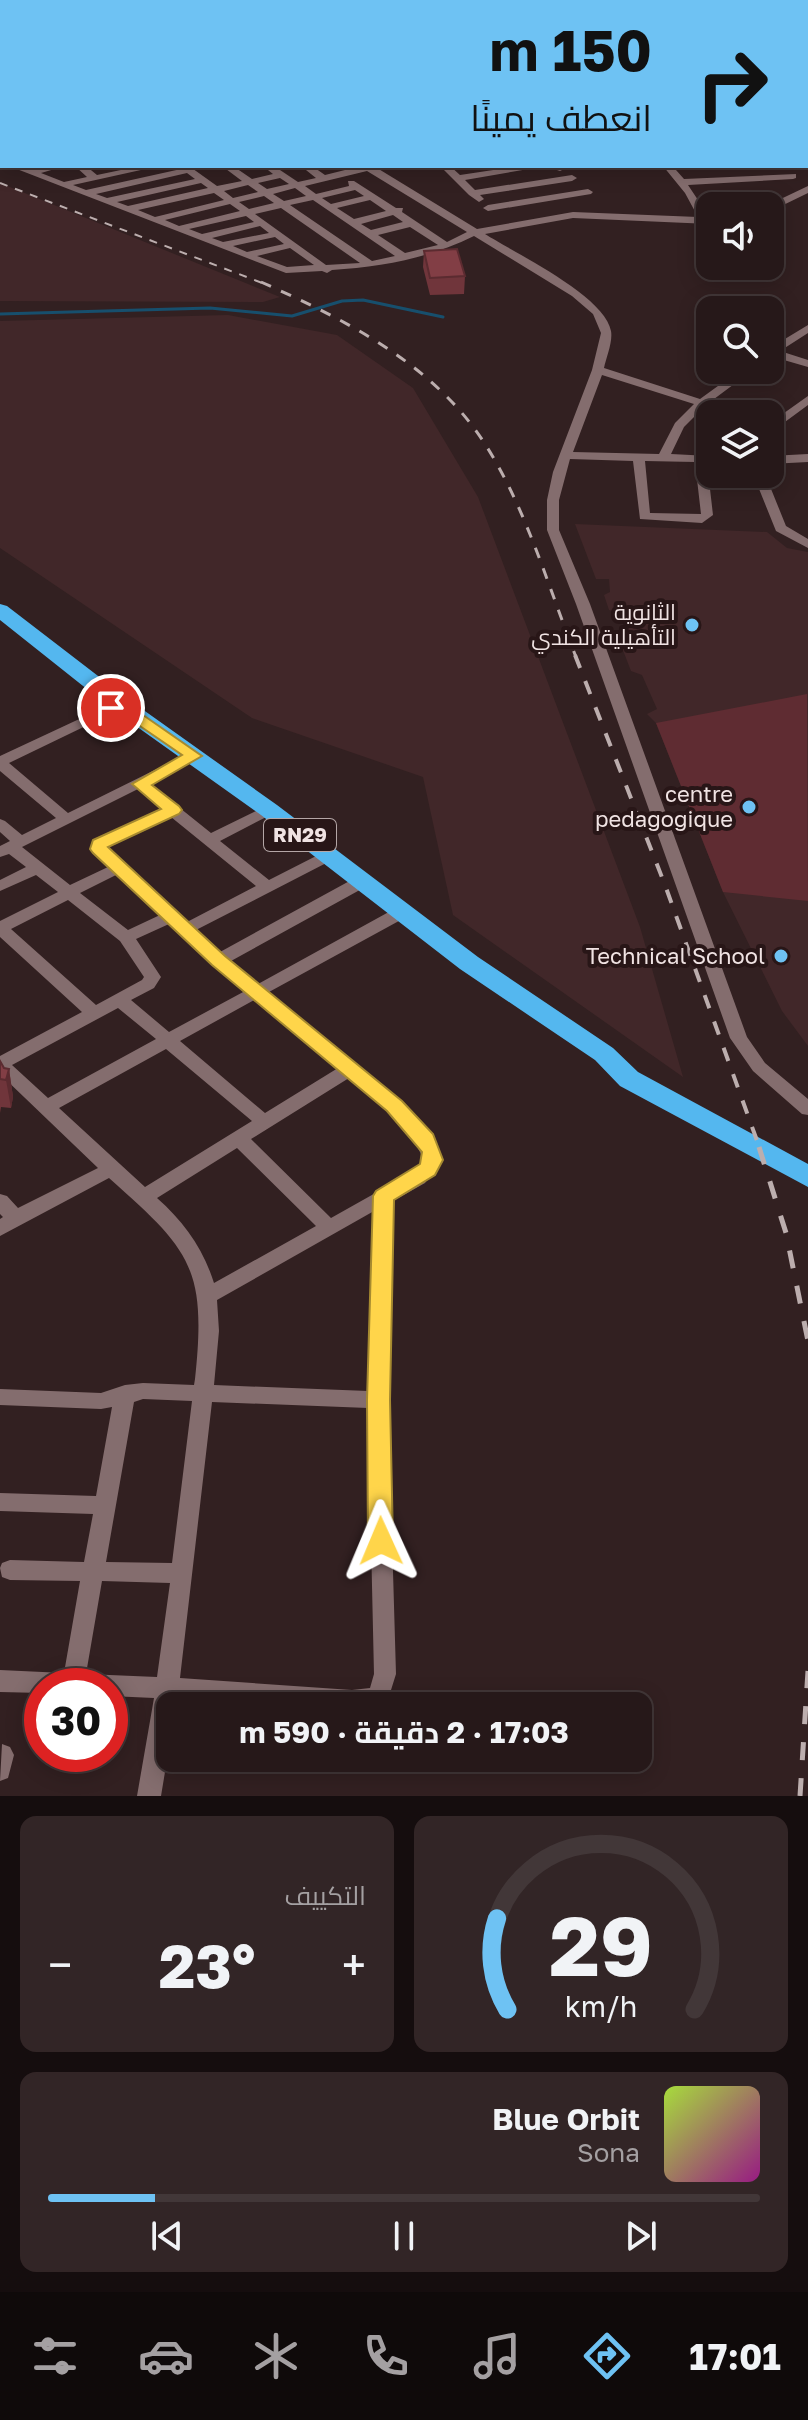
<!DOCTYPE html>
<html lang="ar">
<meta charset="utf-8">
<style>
body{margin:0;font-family:"Golos Text",Cairo,sans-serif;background:#322526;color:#f1f3f6;direction:rtl;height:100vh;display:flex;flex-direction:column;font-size:30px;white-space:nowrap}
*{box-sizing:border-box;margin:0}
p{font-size:26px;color:#a4a0a2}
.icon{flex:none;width:44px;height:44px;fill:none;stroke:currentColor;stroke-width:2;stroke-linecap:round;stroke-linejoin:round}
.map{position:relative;height:1796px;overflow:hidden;direction:ltr}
.drawer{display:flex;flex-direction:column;gap:20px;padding:20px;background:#150d0e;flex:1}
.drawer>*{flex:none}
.hud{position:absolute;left:0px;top:0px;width:808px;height:168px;box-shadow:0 4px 20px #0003,0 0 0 2px #423738;direction:rtl;background:#6ec2f3;color:#111;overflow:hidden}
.buttons{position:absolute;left:696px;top:192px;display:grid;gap:16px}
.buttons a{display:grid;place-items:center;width:88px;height:88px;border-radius:16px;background:#261819;box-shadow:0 4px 20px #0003,0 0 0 2px #423738;font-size:40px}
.speed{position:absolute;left:24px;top:1668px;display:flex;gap:16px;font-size:40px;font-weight:700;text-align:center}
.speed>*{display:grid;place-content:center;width:104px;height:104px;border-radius:50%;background:#261819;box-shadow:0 4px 20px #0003,0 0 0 2px #423738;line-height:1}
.speed .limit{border:12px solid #d22;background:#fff;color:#111}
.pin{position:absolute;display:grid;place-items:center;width:68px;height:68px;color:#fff;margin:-34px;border:4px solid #fff;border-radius:50%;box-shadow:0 2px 8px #0007}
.me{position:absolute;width:88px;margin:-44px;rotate:359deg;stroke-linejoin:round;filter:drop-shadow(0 0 6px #0008)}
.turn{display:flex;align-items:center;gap:28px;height:168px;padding:0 24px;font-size:36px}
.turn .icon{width:104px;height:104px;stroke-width:2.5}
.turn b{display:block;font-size:56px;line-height:68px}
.big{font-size:60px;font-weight:700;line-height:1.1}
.drawer .widget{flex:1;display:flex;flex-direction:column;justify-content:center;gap:12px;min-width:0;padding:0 28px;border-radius:16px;background:#322526}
.drawer .dial{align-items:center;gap:0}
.dial svg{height:208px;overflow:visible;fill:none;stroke:#423738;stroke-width:7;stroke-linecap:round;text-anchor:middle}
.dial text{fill:#f1f3f6;stroke:none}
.song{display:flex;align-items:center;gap:24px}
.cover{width:96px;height:96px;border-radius:12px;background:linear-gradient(135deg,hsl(80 70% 55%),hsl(310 70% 35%))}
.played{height:8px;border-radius:4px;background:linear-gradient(90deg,#6ec2f3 15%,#423738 15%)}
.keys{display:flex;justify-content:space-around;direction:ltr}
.heat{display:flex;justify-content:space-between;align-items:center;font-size:44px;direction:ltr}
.drawer .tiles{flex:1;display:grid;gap:20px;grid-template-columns:1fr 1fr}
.widget:last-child{grid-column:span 2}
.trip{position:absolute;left:156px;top:1692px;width:496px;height:80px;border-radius:16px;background:#261819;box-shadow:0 4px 20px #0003,0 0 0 2px #423738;font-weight:700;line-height:80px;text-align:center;direction:rtl}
.dock{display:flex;height:128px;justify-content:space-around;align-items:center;background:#0f0a0a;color:#a4a0a2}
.dock .icon{width:56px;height:56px}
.dock .current{color:#6ec2f3}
.dock b{font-size:36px;color:#f1f3f6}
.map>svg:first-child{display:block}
.built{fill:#412729}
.green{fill:#5f2c32}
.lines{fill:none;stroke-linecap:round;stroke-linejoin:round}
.stream{stroke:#174f6d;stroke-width:3}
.street{fill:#846d6e;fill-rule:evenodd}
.highway{fill:#54b7ef;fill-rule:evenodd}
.rail-far3{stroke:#bcaeae;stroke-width:2;stroke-dasharray:8 8;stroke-linecap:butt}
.rail-far2{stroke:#bcaeae;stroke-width:3;stroke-dasharray:11 11;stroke-linecap:butt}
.rail-far1{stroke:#bcaeae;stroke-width:4;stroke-dasharray:14 14;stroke-linecap:butt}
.rail{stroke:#bcaeae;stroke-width:5;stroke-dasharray:18 18;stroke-linecap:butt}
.wall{fill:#70353b}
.shaded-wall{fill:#5b2b30}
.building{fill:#823e45;stroke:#5b2b30;stroke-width:2}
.route{fill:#ffd54a;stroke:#a68a30;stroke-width:2}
.poi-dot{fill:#6ec2f3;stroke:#281617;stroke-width:3}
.labels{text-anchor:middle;stroke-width:8;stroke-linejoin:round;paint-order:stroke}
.shield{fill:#281617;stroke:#b4a6a6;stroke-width:2}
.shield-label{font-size:20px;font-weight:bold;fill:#f0e3e3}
.poi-label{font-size:22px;fill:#f0e3e3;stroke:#281617;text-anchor:end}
</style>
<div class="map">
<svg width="808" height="1796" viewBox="0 0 808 1796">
<rect width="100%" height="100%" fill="#322021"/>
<path class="built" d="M 0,183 L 280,297 L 263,302 L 0,301 Z
M 228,315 L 337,335 L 413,388 L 478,497 L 640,927 L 683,1077 L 453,915 L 423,777 L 252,718 L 0,548 L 0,321 Z
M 575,524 L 767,532 L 787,548 L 808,552 L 808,1046 L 782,1011 L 723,892 L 656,723 L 647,714 L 657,709 L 642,675 L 631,671 L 619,640 L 628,637 L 621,614 L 609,610 L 604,595 L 610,592 L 609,579 L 596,579 Z"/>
<path class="green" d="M 807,694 L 808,901 L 723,892 L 656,723 Z"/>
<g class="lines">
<path class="stream" d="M 0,314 L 210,308 L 292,316 L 342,301 L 363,300 L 443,317"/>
<path class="street" d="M 19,0 L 28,0 L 30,2 L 21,2 Z
M 48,0 L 57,0 L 59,2 L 50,2 Z
M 242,0 L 250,0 L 251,2 L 243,2 Z
M 294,0 L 302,0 L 303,2 L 295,2 Z
M 489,0 L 497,0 L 498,2 L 490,2 Z
M 566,0 L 574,0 L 575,2 L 567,2 Z
M 608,0 L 617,0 L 618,2 L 609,2 Z
M 654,0 L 662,0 L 663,2 L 655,2 Z
M 693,0 L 702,0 L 703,2 L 694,2 Z
M 731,0 L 739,0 L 740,2 L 732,2 Z
M 766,0 L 774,0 L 775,2 L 767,2 Z
M 806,5 L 808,5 L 808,9 L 806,9 Z
M 0,7 L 2,7 L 2,13 L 0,13 Z
M 806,18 L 808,18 L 808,22 L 806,22 Z
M 0,33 L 2,33 L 2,39 L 0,39 Z
M 806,40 L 808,41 L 808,48 L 806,47 Z
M 0,57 L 2,57 L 2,63 L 0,63 Z
M 806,60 L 808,60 L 808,66 L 806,66 Z
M 806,76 L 808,76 L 808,82 L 806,82 Z
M 806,91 L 808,91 L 808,97 L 806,97 Z
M 0,96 L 2,96 L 2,102 L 0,102 Z
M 806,108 L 808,108 L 808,114 L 806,114 Z
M 0,113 L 2,113 L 2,119 L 0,119 Z
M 2,128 L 2,134 L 0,135 L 0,129 Z
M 806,133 L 808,134 L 808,142 L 806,141 Z
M 0,158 L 2,159 L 2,165 L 0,164 Z
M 9,166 L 31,169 L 65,166 L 41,173 L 64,182 L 87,177 L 75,166 L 86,166 L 97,175 L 140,166 L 159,166 L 73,185 L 86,190 L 181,169 L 178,166 L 189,166 L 217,186 L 242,181 L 222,166 L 233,166 L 252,179 L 273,174 L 263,166 L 274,166 L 298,182 L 316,178 L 301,166 L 312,166 L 325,175 L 361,166 L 380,166 L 377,168 L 477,229 L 573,212 L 698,217 L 685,193 L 663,166 L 703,166 L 698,169 L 676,170 L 684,179 L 796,174 L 796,178 L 793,179 L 688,185 L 710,218 L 710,224 L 573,218 L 485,234 C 515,253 605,296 611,331 C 613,342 606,358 604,368 L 700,399 L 740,370 L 753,370 L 706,405 L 684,427 L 671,454 L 710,456 L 710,462 L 707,463 L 713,515 L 702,523 L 640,519 L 633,461 L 570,459 L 559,500 L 559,530 L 590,604 L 747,1037 L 765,1063 L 808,1099 L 808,1115 L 802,1114 L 753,1071 L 730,1038 L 576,604 L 547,530 L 547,500 L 553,472 L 592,370 L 601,333 L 593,314 L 572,296 L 474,236 C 430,258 381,267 332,270 L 327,273 L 322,271 L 286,273 ZM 367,171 L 467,232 L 447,242 L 402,212 L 403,208 L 396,208 L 354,181 L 348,181 L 349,186 L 316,194 L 305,186 ZM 187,173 L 195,179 L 107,198 L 96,194 ZM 280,178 L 289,184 L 267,189 L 258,183 ZM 201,183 L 208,188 L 128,206 L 117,202 ZM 248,185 L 258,192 L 233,198 L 224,191 ZM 295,188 L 306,196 L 284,201 L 273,194 ZM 355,190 L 364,196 L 331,204 L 322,198 ZM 214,193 L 224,200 L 155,217 L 138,210 ZM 264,196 L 274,203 L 249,209 L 239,202 ZM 313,200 L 395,256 L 372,261 L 290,205 ZM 370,200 L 386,211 L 354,219 L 337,208 ZM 230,204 L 240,211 L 179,226 L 165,220 ZM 281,208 L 360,263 L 326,265 L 255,214 ZM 393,215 L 403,222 L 371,230 L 361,224 ZM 246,216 L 254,222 L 202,234 L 189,229 ZM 260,226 L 269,233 L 223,242 L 212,238 ZM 410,227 L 438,245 L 405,253 L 378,235 ZM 275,237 L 284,244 L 247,252 L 233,246 ZM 290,248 L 314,265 L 287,267 L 257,256 ZM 602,375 L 694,404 L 675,423 L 659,454 L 573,452 ZM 645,461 L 695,462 L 701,514 L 650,513 Z
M 440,166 L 450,166 L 460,175 L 521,166 L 546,166 L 465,180 L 475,190 L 572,175 L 577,178 L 572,181 L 480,195 L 484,199 L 479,202 L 469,195 Z
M 557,166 L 570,166 L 560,171 L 557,170 Z
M 808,186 L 808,193 L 773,210 L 770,211 L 770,206 L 766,206 Z
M 588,189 L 593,192 L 591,194 L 488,211 L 483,208 L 488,205 Z
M 808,325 L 808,333 L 780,351 L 808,360 L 808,367 L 770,356 L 770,348 Z
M 808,396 L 808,405 L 770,433 L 770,423 Z
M 808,454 L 808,462 L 770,464 L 770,456 Z
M 753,474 L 765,474 L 786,526 L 808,539 L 808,548 L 776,531 Z
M 120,700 L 125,701 L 127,704 L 125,707 L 9,763 L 68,813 L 189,753 L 199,753 L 201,756 L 199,759 L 150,784 L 211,833 L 264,807 L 274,807 L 277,810 L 274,813 L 220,841 L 269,880 L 322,853 L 334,853 L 336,856 L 334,859 L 196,930 L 220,952 L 355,878 L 367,878 L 369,882 L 367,886 L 231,961 L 258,984 L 396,908 L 408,908 L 410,912 L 408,916 L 269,992 L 401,1101 L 431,1135 L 442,1160 L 425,1183 L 393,1201 L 388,1400 L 396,1674 L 386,1706 L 271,1706 L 177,1699 L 176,1706 L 170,1706 L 170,1742 L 161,1796 L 137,1796 L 154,1698 L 110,1696 L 110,1686 L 42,1686 L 42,1693 L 0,1692 L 0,1670 L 64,1673 L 80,1581 L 10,1580 L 2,1577 L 0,1568 L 2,1563 L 10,1560 L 84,1562 L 93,1514 L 0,1511 L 0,1493 L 96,1496 L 112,1407 L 101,1409 L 0,1405 L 0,1389 L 101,1393 L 125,1385 L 143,1383 L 194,1385 L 195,1379 C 207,1267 190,1250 109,1178 L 0,1236 L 0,1219 L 3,1217 L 0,1214 L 0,1194 L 7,1196 L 18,1208 L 98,1168 L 0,1074 L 0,1056 L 82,1012 L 0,937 L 0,921 L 58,892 L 36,875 L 0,891 L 0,880 L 26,867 L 9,854 L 0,857 L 0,846 L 10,841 L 0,832 L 0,819 L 5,821 L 22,835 L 56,818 L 0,771 L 0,756 ZM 138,789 L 162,809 L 95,841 L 91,849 L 108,867 L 70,885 L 22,847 ZM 171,817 L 256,886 L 187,922 L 107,848 ZM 116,875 L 160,915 L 128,930 L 80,893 ZM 68,900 L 120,941 L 144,977 L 142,980 L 96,1005 L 11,929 ZM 169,924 L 245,991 L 169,1032 L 131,1000 L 154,988 L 161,977 L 136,939 ZM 256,999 L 338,1068 L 265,1113 L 180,1041 ZM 118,1008 L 156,1039 L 48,1098 L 12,1065 ZM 166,1049 L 252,1121 L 145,1187 L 59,1108 ZM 349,1078 C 377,1101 410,1124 423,1159 L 411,1173 L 331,1218 L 251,1139 ZM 237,1148 L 316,1226 L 214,1283 C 203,1248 184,1222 157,1198 ZM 374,1211 L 368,1391 L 214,1385 L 219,1331 L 217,1300 ZM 143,1399 L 192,1401 L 172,1563 L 106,1562 L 134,1402 ZM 212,1402 L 368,1408 L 374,1674 L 370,1688 L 352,1690 L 180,1678 ZM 102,1581 L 170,1583 L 157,1677 L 86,1674 Z
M 2,1744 L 10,1747 L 14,1755 L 8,1778 L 0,1781 Z"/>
<path class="highway" d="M 0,604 L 7,606 L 128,699 L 277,805 L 478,957 L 613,1048 L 638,1072 L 808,1164 L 808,1187 L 620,1086 L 595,1060 L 460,969 L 261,815 L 112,709 L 0,620 Z"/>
<path class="rail-far3" d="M 0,183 L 265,284"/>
<path class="rail-far2" d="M 261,282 C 344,319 434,364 485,444 C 526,508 548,586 576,657"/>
<path class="rail-far1" d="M 575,655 L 665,885 L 760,1149"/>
<path class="rail" d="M 759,1147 L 786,1233 L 808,1341
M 800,1796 L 808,1671"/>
</g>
<path class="wall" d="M 424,251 L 465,276 L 464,294 L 430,295 L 423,267 Z
M 0,1061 L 4,1068 L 9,1069 L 13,1097 L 11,1108 L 1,1107 L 0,1113 Z"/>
<path class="shaded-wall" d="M 9,1069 L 13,1097 L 11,1108 L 6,1080 Z"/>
<path class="building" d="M 457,249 L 465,276 L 430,278 L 424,251 Z
M 0,1061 L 4,1068 L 9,1069 L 6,1080 L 0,1079 Z"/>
<path class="route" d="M 120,699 L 202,756 L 152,785 L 179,806 L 182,810 L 179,814 L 108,847 L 225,956 L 402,1101 L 433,1134 L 443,1160 L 435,1175 L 394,1200 L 390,1400 L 393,1541 L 389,1548 L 381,1551 L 372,1548 L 368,1541 L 367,1400 L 373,1196 L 376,1191 L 420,1164 L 422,1152 L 387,1111 L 212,965 L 93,853 L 90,849 L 93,840 L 161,809 L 132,784 L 182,755 L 118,711 L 111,713 L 102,708 Z"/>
<g class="poi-dot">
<circle cx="692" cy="625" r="8"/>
<circle cx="749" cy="807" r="8"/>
<circle cx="781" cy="956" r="8"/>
</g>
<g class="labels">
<rect class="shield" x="264" y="819" width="72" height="32" rx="6"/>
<g class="shield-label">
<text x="300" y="842">RN29</text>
</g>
<g class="poi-label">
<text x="676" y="620">الثانوية<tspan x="676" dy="25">التأهيلية الكندي</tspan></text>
<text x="733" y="802">centre<tspan x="733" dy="25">pedagogique</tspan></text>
<text x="765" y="964">Technical School</text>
</g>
</g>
</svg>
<div class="buttons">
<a><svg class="icon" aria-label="sound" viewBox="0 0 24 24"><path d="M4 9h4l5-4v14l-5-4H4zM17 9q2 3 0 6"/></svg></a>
<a><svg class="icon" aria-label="search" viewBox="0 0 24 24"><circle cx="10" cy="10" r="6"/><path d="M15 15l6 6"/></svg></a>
<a><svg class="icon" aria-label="layers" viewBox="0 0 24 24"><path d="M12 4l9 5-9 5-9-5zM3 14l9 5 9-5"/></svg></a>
</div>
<div class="speed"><div class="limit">30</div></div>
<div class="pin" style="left:111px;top:708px;background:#d93025"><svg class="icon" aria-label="arrive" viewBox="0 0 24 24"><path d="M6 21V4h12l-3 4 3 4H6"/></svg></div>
<svg class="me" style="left:381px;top:1541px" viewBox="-20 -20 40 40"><path d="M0-17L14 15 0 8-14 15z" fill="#ffd54a" stroke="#fff" stroke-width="4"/></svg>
<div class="trip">17:03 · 2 دقيقة · 590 m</div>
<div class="hud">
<div class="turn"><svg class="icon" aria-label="right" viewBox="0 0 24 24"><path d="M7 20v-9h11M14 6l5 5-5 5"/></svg><div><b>150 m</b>انعطف يمينًا</div></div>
</div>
</div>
<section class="drawer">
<div class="tiles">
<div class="widget dial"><svg viewBox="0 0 100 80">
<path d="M14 69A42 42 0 1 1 86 69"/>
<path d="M14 69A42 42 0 0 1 10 34" stroke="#6ec2f3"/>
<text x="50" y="56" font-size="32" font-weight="700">29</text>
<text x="50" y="72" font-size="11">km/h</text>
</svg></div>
<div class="widget"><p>التكييف</p>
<div class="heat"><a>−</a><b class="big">23°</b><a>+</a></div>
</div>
<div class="widget">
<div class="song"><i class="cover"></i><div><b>Blue Orbit</b><p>Sona</p></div></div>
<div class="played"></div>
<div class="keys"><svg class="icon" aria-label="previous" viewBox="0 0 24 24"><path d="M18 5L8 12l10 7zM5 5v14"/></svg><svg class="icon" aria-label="pause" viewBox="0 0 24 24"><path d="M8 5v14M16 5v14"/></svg><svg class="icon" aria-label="next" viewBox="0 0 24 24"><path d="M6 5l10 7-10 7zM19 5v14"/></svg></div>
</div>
</div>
</section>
<nav class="dock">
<b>17:01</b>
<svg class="icon current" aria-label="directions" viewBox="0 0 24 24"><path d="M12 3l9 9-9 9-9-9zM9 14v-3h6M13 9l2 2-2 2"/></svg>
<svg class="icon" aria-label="music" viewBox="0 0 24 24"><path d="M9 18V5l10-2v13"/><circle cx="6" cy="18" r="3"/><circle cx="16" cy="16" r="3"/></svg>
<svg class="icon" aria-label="phone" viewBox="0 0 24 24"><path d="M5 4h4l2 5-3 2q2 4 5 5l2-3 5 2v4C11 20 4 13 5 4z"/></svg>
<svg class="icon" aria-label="climate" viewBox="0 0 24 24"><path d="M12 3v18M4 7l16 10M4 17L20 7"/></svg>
<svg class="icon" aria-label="car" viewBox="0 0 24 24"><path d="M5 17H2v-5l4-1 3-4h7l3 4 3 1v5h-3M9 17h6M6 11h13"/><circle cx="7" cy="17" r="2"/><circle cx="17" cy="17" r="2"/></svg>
<svg class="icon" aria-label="filters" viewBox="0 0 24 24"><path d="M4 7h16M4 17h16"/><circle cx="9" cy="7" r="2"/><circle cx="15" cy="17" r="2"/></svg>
</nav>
